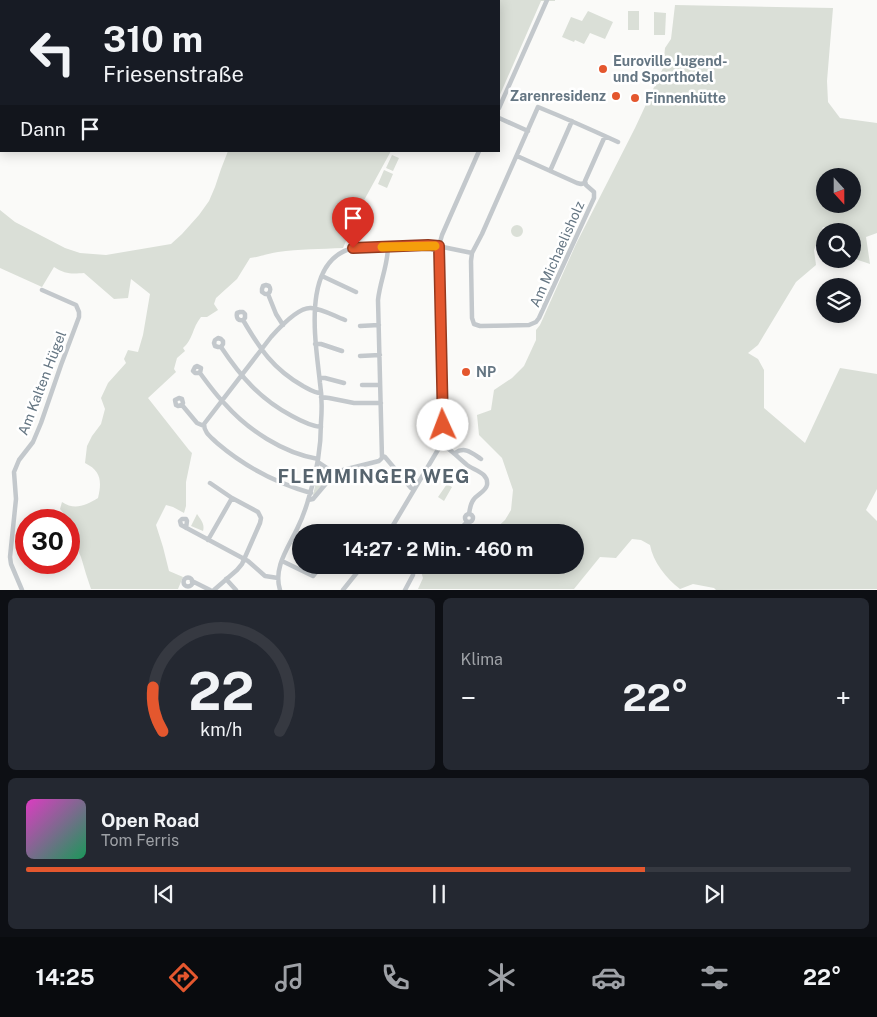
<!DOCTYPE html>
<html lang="de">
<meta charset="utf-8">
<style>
body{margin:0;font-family:"Public Sans",sans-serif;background:#242831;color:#f1f3f6;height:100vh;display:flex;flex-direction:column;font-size:19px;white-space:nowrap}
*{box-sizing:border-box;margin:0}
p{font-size:16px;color:#9ea1a6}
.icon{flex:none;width:28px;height:28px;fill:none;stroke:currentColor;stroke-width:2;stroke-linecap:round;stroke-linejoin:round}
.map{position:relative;height:590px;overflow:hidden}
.details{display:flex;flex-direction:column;gap:8px;padding:8px;background:#0d0f14;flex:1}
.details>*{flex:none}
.guide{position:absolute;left:0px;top:0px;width:500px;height:152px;box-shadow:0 2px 12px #0003;background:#171b24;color:#f1f3f6;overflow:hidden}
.needle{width:32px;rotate:159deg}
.controls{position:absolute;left:816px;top:168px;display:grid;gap:10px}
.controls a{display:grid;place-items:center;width:45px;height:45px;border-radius:50%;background:#171b24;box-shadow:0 2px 12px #0003;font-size:25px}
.speed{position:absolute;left:15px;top:509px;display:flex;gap:10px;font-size:25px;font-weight:700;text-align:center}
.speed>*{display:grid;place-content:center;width:65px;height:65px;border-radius:50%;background:#171b24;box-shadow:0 2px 12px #0003;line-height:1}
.speed .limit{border:8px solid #d22;background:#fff;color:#111}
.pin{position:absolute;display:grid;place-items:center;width:42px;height:42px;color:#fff;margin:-51px -21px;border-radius:50% 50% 50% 0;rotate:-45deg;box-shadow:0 0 5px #0007}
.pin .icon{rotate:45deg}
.me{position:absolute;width:55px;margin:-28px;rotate:358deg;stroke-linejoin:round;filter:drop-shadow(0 0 4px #0008)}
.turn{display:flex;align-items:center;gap:18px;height:105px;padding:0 20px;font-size:22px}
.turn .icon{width:65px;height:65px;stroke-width:2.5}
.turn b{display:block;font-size:35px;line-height:42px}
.then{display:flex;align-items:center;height:48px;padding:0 20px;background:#0003;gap:10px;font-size:19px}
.big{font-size:38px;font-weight:700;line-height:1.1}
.details .tile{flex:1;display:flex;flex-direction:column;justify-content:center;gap:8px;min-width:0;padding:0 18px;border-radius:8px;background:#242831}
.details .dial{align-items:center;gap:0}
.dial svg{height:130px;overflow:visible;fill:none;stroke:#363941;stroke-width:7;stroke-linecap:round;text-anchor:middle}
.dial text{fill:#f1f3f6;stroke:none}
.song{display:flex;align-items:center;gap:15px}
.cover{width:60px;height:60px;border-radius:8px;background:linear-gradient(135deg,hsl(310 70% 55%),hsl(150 70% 35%))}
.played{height:5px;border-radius:2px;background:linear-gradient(90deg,#e4572e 75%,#363941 75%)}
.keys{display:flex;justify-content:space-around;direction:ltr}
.heat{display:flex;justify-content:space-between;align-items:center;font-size:28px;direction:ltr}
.details .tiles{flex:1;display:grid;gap:8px;grid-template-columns:1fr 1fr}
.tile:last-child{grid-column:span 2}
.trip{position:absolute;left:292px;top:524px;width:292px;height:50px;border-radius:25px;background:#171b24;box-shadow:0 2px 12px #0003;font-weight:700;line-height:50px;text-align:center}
.tab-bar{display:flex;height:80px;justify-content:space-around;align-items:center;background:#090b0e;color:#9ea1a6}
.tab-bar .icon{width:35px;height:35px}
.tab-bar .on{color:#e4572e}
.tab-bar b{font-size:22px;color:#f1f3f6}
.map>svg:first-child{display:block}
.green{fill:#dadfd7;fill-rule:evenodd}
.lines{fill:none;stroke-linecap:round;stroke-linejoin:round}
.minor{stroke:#c3c8cc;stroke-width:4.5}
.route-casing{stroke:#94391e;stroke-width:12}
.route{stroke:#e4572e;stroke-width:9}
.slow{stroke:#f59e0b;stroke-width:9}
.poi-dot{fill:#e4572e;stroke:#fff;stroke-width:2}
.labels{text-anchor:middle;stroke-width:5;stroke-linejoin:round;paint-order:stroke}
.poi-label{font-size:14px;font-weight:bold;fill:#657683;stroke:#fff;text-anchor:start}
.street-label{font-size:14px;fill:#657683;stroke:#fff}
.district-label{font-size:19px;font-weight:bold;letter-spacing:1px;fill:#57646e;stroke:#fff}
</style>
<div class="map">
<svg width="877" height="590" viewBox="0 0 877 590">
<rect width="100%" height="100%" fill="#fafaf8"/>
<path class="green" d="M 289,0 L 555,0 L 555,1 L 541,1 L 499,97 L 499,1 L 289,1 Z
M 675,5 L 833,8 L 827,81 L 828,102 L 840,118 L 877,123 L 877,233 L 866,237 L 870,264 L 855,259 L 853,249 L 852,231 L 837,231 L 823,227 L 814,250 L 816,265 L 796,282 L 758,345 L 748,353 L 758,359 L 764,370 L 764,408 L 805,443 L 840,368 L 877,374 L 877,489 L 866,510 L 877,521 L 877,589 L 716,590 L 714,588 L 693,584 L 680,589 C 666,578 653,562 650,545 L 641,540 L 632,539 L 616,558 L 600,557 L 574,589 L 418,589 L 423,578 L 419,565 L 576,565 L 576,532 L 492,532 L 505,520 L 511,510 L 513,490 L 502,458 L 479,435 L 477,415 L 491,410 L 494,390 L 512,378 L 524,366 L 536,340 L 536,330 L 540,325 L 576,244 L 635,128 L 663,68 L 665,48 L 671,39 ZM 825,176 L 852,176 L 852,204 L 825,204 Z
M 588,11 L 613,22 L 605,39 L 590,33 L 584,44 L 575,40 L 574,42 L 562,37 L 571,17 L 582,21 Z
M 628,11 L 639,11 L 639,30 L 628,30 Z
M 654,12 L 666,13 L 665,35 L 654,35 Z
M 228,151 L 391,151 L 362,204 L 343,248 C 321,249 299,249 278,252 C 269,253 260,257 250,258 L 237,279 L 216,298 L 214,304 L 218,310 L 207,317 L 201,317 C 192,328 193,340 183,348 L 185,351 L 177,358 L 174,369 L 176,372 L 148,398 L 189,450 L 192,453 L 186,482 L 186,506 L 184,513 L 173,507 L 166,505 L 156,525 L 163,547 L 169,571 L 183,577 L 178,589 L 91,589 L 86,574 L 81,557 L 74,542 L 73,528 L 69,520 L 60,509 L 62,502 C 75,511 86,505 98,498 C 102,481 101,471 85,463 L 87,446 L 92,436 L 101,424 L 105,409 L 101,398 L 108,383 L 126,363 L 124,359 L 128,350 L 138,352 L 143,335 L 150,294 L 131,279 L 128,298 L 114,299 L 84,273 C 71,274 65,274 54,267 L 42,287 L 0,268 L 0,210 L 15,222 L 65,248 L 80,253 L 106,255 L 171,244 L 182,234 L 199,215 L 209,201 L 215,187 L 221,169 Z
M 392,155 L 399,158 L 393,171 L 386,168 Z
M 384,170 L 393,174 L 387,188 L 378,184 Z
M511 231a6 6 0 1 1 12 0a6 6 0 1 1-12 0Z
M 320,465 L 328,471 L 330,477 L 314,496 L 313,495 Z
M 447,484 L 452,487 L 444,501 L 438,497 Z
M 197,514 C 201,520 205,524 203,531 L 191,526 Z"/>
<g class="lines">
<path class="minor" d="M 499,108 L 547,0
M 499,118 L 528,131
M 605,136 L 585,181 L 586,185 L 594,192 L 594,198 L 539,318 L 536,322 L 529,325 L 480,326 L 474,324 L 472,318 L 471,261 L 472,253 L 482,234 L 538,107 C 565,118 592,130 618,142
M 517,156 L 577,183 L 581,184 L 585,183
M 550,171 L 572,121
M 322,276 L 356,292
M 268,294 L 265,294 L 262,292 L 262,289 L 263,286 L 266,285 L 269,286 C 271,289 271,291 268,294 L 276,314 L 283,325
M 243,320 C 238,321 236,318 237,313 L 240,312 L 243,312 L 245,314 L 245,318 L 243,320 C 260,349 273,369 303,386 C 309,389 314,393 321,393
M 360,326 L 379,325
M 315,344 L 321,344 L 342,351
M 221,347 L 223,344 L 223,341 L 221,339 L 218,338 L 215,340 L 214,343 L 215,346 L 218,347 L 221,347 C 241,377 260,399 292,416 C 301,421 311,426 321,427
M 360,356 L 380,355
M 200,373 L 195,373 L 193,371 L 195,367 L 197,366 L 201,368 L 200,373 C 208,384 216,395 225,404 C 248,430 283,453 318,459
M 320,378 L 325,378 L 344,383
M 362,385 L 380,385
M 321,397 L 329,398 L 354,403 L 381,403
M 182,405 L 178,406 L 176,405 L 175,400 L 179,398 L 182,399 L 183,403 L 182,405 L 197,423 L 204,426
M 441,444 C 451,449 457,457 466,464 C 472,470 489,472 487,485 C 486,491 477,495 474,499 C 470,504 470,509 469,514
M 455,453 C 465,446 472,453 481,459
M 382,456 L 385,457 L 411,488 L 414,490
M 318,462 L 327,468 L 331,473
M 331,473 L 379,461 L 382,458 L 378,300 C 380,281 388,265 388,246
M 210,483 L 232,498 L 258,512 L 261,518 L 260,523 L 242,564 L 237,570 L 214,590
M 311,493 C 276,483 244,466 217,443 C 211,437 204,433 204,424 L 271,337 C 279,328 298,307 311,308 C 323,309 334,316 345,320
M 308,500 L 313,499 L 329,480 L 331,477 L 331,473
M465 518a4 4 0 1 1 8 0a4 4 0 1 1-8 0Z
M 186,528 L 187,521 L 186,519 L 182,519 L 180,521 L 181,525 L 248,561 L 265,576 L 278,578
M 434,528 L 436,532
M 389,532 L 439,448 L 442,440 L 439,246 L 442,235 L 479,151
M 449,532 L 461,528 L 467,522
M 208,540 L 232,498
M 282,561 L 313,576 L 322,565
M183.5 582a4.5 4.5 0 1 1 9 0a4.5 4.5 0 1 1-9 0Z
M 226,579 L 236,590
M 192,581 L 210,590
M 22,590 L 11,564 L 10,557 L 16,499 L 14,472 L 19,460 L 33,442 L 41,423 L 61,365 L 79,317 L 79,312 L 76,305 L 42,290
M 280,590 C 273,568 288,548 297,529 C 302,519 306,508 309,497 C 317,472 321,447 321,422 C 322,409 322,396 320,383 C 316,343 299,256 358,247 L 433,245 L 472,253
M 343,590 L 363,565
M 405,590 L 413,575 L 413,565"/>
</g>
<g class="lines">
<g class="route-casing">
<path id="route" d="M 353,248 L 428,245 L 439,246 L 443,425"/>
</g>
<use href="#route" class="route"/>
<path class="slow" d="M 382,247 L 435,246"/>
</g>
<g class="poi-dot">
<circle cx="603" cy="69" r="5"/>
<circle cx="616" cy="96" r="5"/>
<circle cx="635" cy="98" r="5"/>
<circle cx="466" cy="372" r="5"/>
</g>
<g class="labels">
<g class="poi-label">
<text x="613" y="66">Euroville Jugend-<tspan x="613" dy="16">und Sporthotel</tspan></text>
<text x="606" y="101" text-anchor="end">Zarenresidenz</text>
<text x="645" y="103">Finnenhütte</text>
<text x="476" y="377">NP</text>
</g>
<g class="street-label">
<text transform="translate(557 254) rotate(-66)" y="5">Am Michaelisholz</text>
<text transform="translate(42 383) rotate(-69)" y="5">Am Kalten Hügel</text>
</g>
<g class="district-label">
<text x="374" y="483">FLEMMINGER WEG</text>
</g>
</g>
</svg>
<div class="controls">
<a><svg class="needle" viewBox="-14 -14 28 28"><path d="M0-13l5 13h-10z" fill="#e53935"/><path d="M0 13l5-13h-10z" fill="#9ea1a6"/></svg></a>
<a><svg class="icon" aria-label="search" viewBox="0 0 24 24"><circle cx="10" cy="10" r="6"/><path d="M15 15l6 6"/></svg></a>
<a><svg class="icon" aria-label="layers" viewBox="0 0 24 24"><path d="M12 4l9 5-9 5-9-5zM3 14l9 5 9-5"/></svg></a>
</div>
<div class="speed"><div class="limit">30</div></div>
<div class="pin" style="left:353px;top:248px;background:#d93025"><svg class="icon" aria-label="arrive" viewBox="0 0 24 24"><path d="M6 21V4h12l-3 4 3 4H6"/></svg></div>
<svg class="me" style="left:443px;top:425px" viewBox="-20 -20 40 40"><circle r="19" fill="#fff"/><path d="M0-13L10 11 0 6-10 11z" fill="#e4572e"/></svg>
<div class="trip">14:27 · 2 Min. · 460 m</div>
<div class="guide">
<div class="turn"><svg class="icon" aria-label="left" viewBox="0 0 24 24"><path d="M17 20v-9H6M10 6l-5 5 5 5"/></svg><div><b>310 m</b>Friesenstraße</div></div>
<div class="then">Dann<svg class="icon" aria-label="arrive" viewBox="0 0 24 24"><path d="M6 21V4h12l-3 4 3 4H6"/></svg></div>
</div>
</div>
<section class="details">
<div class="tiles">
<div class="tile dial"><svg viewBox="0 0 100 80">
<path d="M14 69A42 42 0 1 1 86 69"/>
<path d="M14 69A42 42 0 0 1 8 42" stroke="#e4572e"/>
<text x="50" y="56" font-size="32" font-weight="700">22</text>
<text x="50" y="72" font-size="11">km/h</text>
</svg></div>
<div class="tile"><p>Klima</p>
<div class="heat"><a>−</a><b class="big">22°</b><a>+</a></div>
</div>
<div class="tile">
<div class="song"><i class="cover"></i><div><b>Open Road</b><p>Tom Ferris</p></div></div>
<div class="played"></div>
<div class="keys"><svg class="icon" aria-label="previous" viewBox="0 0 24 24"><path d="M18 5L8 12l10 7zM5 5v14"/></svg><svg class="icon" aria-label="pause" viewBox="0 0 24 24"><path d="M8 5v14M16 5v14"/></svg><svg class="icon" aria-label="next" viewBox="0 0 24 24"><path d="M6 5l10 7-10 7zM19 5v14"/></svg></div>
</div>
</div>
</section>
<nav class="tab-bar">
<b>14:25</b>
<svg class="icon on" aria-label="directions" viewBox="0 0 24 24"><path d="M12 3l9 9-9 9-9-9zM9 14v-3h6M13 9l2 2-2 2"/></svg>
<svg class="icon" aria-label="music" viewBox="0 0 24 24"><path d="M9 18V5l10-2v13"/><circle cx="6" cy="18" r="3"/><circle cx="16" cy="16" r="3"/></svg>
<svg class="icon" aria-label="phone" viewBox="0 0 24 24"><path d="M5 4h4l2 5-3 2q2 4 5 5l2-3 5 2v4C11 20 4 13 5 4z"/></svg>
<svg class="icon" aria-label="climate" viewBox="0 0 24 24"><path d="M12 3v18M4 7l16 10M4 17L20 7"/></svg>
<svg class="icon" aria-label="car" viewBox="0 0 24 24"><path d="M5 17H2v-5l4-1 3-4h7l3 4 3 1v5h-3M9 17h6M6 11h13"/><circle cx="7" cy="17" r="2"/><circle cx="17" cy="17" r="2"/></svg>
<svg class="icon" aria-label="filters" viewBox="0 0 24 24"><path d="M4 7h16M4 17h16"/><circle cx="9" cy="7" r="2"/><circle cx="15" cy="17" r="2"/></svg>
<b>22°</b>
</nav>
